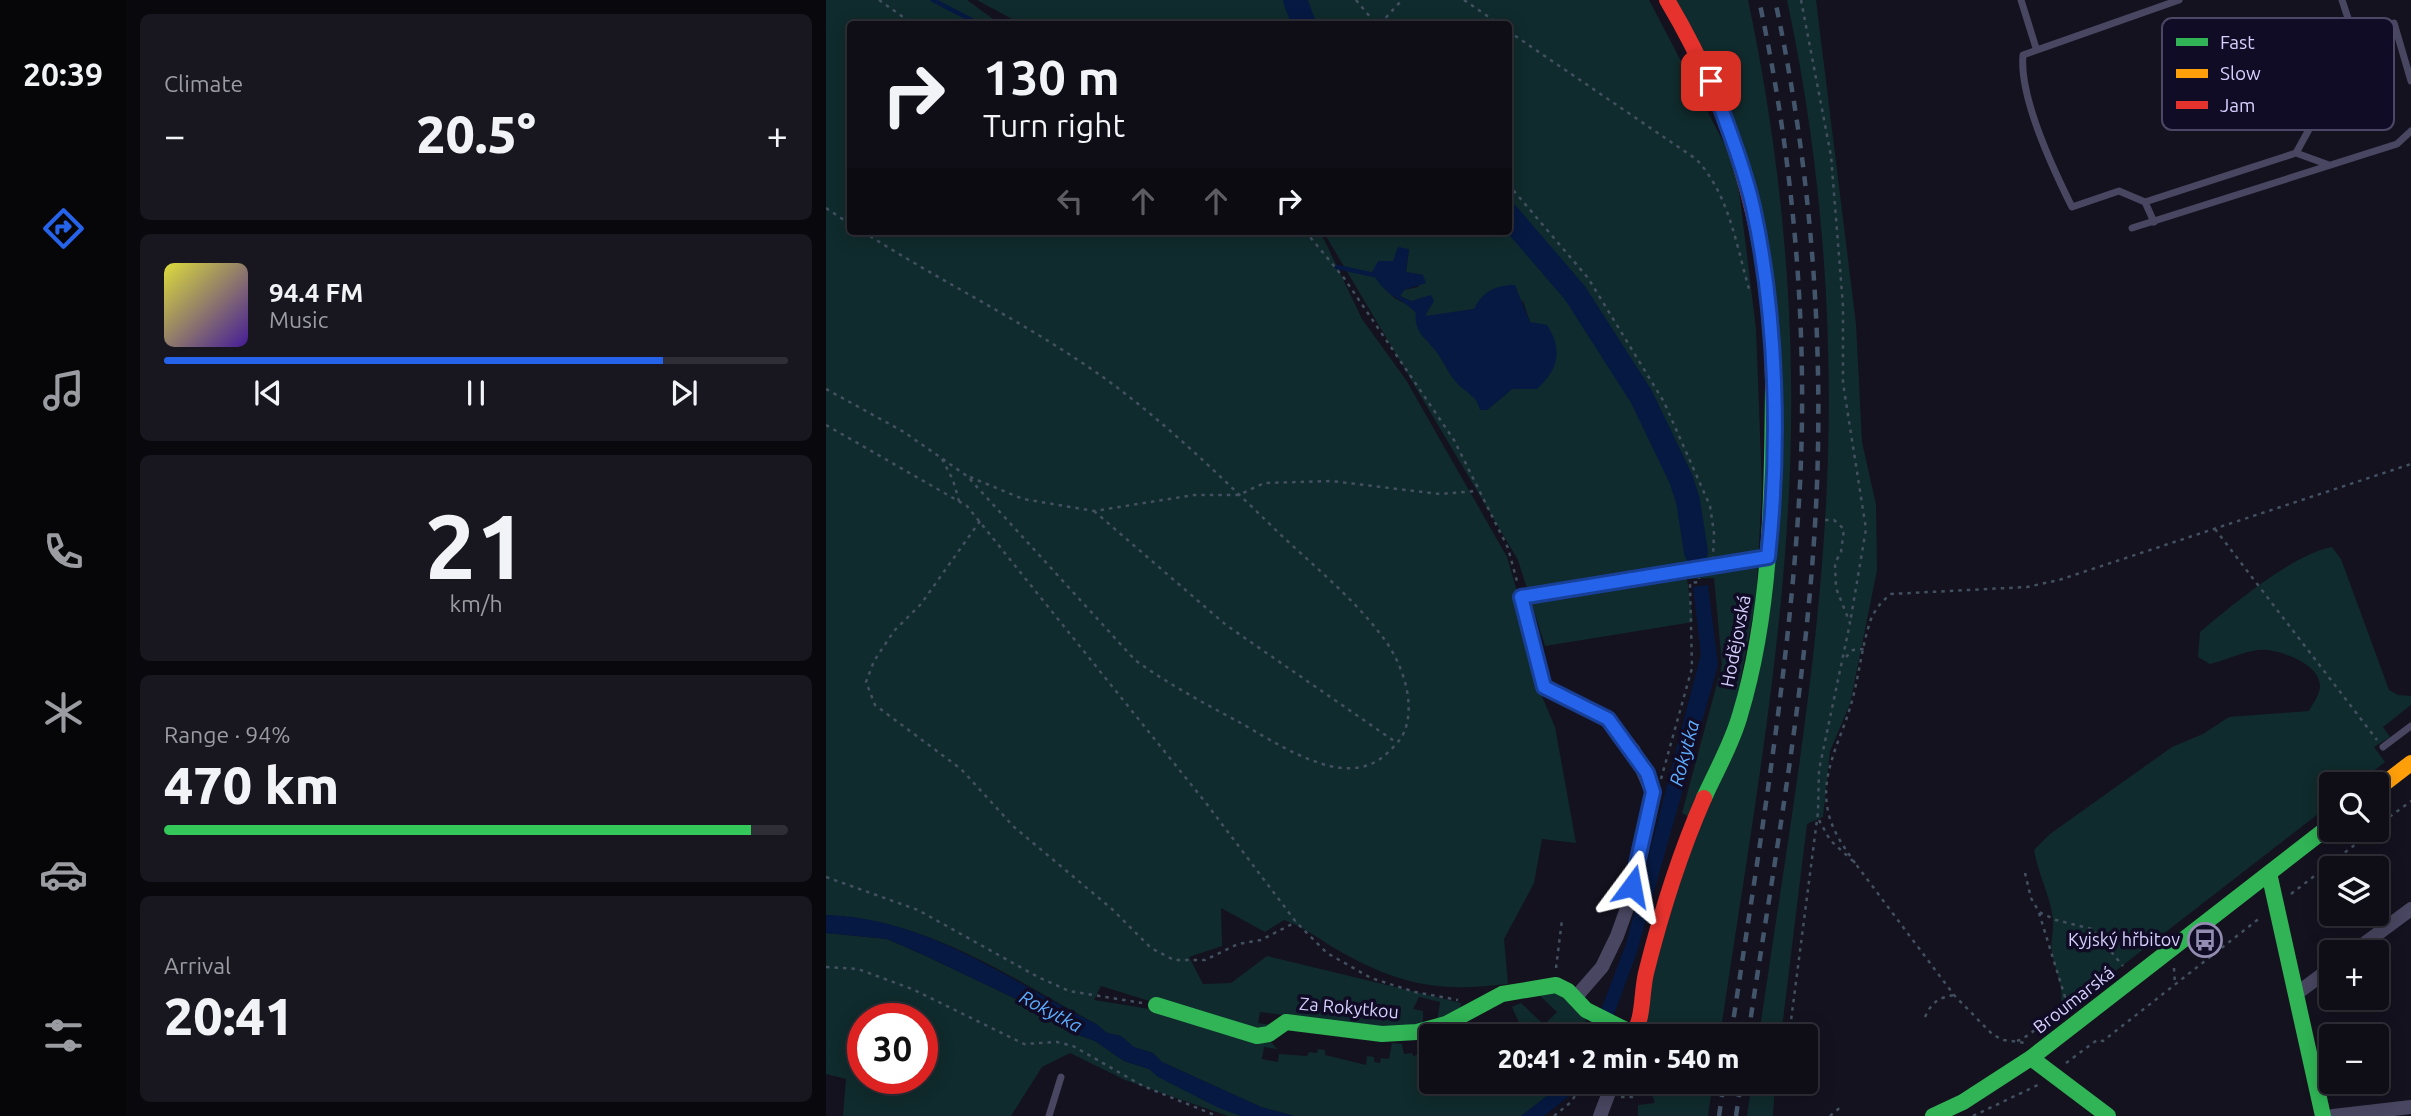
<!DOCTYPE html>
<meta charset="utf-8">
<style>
body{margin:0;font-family:Ubuntu,sans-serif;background:#181720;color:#f1f3f6;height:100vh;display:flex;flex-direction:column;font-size:26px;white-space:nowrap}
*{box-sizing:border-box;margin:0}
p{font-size:23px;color:#9b9ca1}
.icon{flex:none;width:38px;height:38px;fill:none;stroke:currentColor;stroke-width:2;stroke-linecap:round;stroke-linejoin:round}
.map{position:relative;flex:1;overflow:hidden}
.details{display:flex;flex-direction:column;gap:14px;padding:14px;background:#08080d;width:700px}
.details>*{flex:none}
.guide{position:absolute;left:21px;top:21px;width:665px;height:214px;border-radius:7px;box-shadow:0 4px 18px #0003,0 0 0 2px #2f2e36;background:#0f0e17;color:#f1f3f6;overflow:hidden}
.buttons{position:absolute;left:1493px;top:772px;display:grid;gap:14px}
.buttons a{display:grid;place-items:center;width:70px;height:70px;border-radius:7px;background:#0f0e17;box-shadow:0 4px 18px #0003,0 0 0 2px #2f2e36;font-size:35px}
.speed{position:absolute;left:21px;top:1003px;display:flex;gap:14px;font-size:35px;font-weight:700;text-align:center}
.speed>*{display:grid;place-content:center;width:91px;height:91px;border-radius:50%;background:#0f0e17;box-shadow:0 4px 18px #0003,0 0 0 2px #2f2e36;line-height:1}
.speed .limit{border:10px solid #d22;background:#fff;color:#111}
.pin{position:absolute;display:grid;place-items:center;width:60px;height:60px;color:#fff;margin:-30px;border-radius:14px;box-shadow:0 4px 10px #0006}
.me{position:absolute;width:77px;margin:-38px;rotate:13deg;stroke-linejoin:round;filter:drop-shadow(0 0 5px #0008)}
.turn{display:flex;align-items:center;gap:24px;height:147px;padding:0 21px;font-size:32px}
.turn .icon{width:91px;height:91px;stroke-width:2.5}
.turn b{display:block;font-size:49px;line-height:60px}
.lanes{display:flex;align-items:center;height:66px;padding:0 21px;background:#0003;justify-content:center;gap:35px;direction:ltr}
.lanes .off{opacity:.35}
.big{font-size:52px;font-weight:800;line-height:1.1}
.details .tile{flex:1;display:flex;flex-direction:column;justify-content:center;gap:10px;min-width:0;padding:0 24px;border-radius:10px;background:#181720}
.details .dial{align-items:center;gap:0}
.dial b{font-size:91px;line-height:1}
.song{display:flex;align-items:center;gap:21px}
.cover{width:84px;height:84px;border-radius:10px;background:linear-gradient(135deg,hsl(60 70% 55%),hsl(260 70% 35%))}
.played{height:7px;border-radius:4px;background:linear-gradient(90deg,#2563eb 80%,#2f2e36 80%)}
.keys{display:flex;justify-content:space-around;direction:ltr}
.heat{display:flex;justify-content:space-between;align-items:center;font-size:38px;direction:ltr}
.charge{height:10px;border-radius:5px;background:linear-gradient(90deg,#34c759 94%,#2f2e36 0)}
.trip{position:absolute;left:593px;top:1024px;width:399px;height:70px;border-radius:7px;background:#0f0e17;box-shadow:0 4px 18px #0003,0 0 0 2px #2f2e36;font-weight:800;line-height:70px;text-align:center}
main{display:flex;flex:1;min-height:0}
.dock{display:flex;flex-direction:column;width:126px;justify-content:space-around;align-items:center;background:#060609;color:#9b9ca1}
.dock .icon{width:49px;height:49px}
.dock .selected{color:#2563eb}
.dock b{font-size:32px;color:#f1f3f6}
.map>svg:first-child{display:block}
.green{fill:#102b2d;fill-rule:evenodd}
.water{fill:#061942}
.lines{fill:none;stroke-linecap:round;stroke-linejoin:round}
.stream{stroke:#061942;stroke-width:4.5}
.river{stroke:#061942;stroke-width:24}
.path{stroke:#425060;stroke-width:2.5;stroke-dasharray:3.5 5;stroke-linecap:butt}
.lane{stroke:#484660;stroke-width:7}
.street{stroke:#484660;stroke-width:14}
.fast{stroke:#30b455;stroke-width:16}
.slow{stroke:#ff9f0a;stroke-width:16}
.jam{stroke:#e5322d;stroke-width:16}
.rail{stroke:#42556a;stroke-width:4.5;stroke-dasharray:10 9;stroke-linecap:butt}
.route-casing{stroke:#184099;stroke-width:18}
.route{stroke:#2563eb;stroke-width:12}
.labels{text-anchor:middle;stroke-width:7;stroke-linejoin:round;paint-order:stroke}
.street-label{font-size:18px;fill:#d7d0ff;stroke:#110c25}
.poi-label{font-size:18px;fill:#d7d0ff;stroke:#110c25;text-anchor:end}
.water-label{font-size:19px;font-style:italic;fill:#5eaeff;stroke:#110c25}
.key{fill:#110c25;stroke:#4c4766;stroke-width:2}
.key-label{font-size:19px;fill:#d7d0ff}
</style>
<main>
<nav class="dock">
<b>20:39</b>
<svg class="icon selected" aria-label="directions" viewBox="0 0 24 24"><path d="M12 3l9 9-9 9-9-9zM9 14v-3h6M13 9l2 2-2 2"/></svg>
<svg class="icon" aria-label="music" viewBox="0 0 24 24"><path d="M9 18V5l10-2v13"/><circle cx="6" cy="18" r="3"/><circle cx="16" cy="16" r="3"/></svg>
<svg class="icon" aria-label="phone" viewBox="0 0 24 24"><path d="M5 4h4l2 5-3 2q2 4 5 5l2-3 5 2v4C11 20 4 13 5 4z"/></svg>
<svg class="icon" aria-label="climate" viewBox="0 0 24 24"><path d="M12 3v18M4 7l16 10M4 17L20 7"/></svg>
<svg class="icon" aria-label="car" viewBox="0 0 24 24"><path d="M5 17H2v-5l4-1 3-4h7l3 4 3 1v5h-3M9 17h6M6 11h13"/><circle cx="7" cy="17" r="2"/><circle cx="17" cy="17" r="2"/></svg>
<svg class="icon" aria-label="filters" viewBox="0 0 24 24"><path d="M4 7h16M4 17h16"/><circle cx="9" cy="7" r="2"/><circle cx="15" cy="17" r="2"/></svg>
</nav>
<section class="details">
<div class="tile"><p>Climate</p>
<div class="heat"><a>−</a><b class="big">20.5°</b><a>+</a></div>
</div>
<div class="tile">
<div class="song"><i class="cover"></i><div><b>94.4 FM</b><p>Music</p></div></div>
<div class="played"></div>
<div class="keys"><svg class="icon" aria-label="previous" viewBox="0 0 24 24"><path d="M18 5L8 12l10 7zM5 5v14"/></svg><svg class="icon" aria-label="pause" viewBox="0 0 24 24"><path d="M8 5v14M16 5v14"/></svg><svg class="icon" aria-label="next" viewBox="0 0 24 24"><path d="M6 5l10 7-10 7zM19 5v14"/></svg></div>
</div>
<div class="tile dial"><b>21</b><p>km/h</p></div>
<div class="tile"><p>Range · 94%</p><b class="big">470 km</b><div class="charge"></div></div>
<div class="tile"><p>Arrival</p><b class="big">20:41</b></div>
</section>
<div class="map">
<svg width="1585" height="1116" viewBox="0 0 1585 1116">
<rect width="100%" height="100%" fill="#14121f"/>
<path class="green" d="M 0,0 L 141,0 L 174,24 L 24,24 L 24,231 L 494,231 L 536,319 L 580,380 L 681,557 L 702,629 L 712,687 L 729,727 L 750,843 L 716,839 L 708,883 L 678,939 L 682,984 C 613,992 577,986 515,952 C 494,940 482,929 458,920 L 439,932 L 395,908 L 396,946 L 363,957 L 377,984 L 405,983 L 441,956 L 635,1003 L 634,1008 L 611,1022 L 614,1002 L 593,997 L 587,1009 L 597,1011 L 597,1024 L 558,1027 L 434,1012 L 432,1023 L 445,1025 L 442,1030 L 346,1008 L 275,986 L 268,1000 L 330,1010 L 446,1043 L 451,1049 L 438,1047 L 436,1059 L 452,1062 L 453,1054 L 481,1056 L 483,1052 L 491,1053 L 492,1049 L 499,1050 L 499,1055 L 540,1065 L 541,1056 L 548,1057 L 548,1062 L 554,1063 L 555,1058 L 563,1059 L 566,1043 L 576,1044 L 578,1054 L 586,1053 L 587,1056 L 605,1051 L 606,1082 L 739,1082 L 695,1116 L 468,1116 L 435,1107 L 336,1062 L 327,1053 L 307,1047 L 295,1036 L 281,1033 L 270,1024 C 182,976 103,920 0,915 Z
M 151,0 L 823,0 L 910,166 L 930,329 L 936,487 L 930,600 L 908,713 L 865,818 L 856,813 L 896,665 L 888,578 L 861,579 L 867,622 L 719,646 L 692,560 L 497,231 L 682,231 L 682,24 L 195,24 ZM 583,249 L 580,272 L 597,275 L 592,287 L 578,290 L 574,296 L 585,301 L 598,317 L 697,301 L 704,322 L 711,389 L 686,389 L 661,410 C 648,394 630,386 620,367 C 609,350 601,326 588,310 C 580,301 569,302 563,292 Z
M 850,0 L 922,0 C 948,122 963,248 965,373 C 969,595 926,817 894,1036 L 811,1036 L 848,894 L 940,638 L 943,259 Z
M 961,0 L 990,0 L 1030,324 L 1036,442 L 1050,505 L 1051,570 L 1024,704 L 1004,751 L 997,817 L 981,824 L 955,1036 L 933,1036 C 959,853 993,669 1001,484 C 1008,323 995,158 961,0 Z
M 1506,547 L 1515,559 L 1563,690 L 1572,695 L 1585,696 L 1585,705 L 1557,727 L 1564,737 L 1548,747 L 1559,762 L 1531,784 L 1505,784 L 1505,804 L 1230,1017 C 1242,990 1231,980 1226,953 C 1224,942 1228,931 1227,920 C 1225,897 1212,874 1208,850 L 1224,834 L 1346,747 L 1377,734 L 1403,717 L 1483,711 C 1487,703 1494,695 1494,686 C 1494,663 1451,648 1432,650 C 1416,652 1400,660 1384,664 L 1372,657 L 1374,632 C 1405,606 1467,554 1506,547 Z
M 0,933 L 61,939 L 100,956 L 196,1002 L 247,1033 L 269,1041 L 298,1061 L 323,1069 L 379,1101 L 415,1116 L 402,1116 L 299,1080 L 244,1053 L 216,1067 L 185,1116 L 17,1116 L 20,1079 L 0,1074 ZM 37,1018 L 96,1018 L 96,1078 L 37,1078 Z
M 726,988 L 758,1016 L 765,1036 L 699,1036 L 686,1007 L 695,1003 L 718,1025 L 731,1012 L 713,995 Z
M 822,1082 L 887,1082 L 882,1116 L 812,1116 L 812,1105 L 829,1103 Z
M 926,1082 L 949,1082 L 947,1116 L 921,1116 Z"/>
<path class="water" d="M 572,247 L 583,249 L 580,272 L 597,275 L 600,283 L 578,290 L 574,296 L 585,301 L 605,295 L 608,301 L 599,316 L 648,309 C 657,291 670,285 689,285 L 704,322 L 721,325 C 737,350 733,369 711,389 L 686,389 L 661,410 L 654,410 C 651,395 639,393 630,382 C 622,373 619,363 612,354 C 602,339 587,333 590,313 C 574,296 560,298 546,272 L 552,261 L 567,261 Z
M 882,585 L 892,665 L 811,952 L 780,1036 L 765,1036 L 800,944 L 875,654 L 867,587 Z
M 0,915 C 102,918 182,980 270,1024 L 281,1033 L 295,1036 L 308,1047 L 327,1053 L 336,1062 L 435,1107 L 468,1116 L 415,1116 L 393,1108 L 332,1077 L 323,1069 L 298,1061 L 269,1041 L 247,1033 L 196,1002 L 100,956 L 61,939 L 0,933 Z
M 739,1082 L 752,1082 L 742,1097 L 718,1116 L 695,1116 Z"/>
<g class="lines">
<path class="stream" d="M 107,0 L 153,24
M 511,267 L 548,275"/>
<path class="river" d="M 469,0 L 478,24
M 682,215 L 749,293 L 815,396 L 855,479 L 862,501 L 870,552"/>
<path class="path" d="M 53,0 L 87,24
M 530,0 L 550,24
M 638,0 L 673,24
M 975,0 L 1005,156 L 1017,306 L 1017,383 L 1040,529 L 1024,623
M 554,24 L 576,0
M 682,31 L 870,159 C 903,194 910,244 923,289
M 682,184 L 762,278 L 838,402 L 884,506 L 888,533 L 887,557
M 0,208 L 24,224
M 479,231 L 518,278 L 628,440 L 682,548 L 692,585
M 0,389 L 78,432 L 141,476 L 309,660 C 342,684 376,702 411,721 C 450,742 518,792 559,755 C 566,749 576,739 579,730 C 589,702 577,667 561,643 C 532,602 491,569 455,535 C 399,481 344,426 281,380 C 203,324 117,283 36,231
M 0,425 L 141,506 L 380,803 L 470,922 L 501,953 L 545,978 L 589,992 L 632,1000
M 116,459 L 127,480 L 133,501
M 144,477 L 197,499 L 268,511 L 368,495 L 413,495 L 438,483 L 505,481 L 614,494 L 651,491
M 268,511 L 400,625 L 571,743
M 154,521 L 95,604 L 68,631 L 48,661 L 40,682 L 49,705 L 135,769 L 188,827 L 286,909 L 325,948 L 348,960 L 379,960 L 412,944 L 435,940 L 470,922
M 1389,529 L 1551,740
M 1020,657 L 1027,650 L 1038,649
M 835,779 L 866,668 L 864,583 L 873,582 L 873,578
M 993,820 L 1004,840 L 1029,863 L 1128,995 L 1167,1035 L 1178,1040 L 1199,1043
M 1550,827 L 1585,801
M 1029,863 C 1018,847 1006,831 1002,811 C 994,775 1014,741 1024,708 C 1033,679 1035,648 1045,619 C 1050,608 1056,601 1065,594 L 1201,587 L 1233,580 L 1585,464
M 1199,873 L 1205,898 L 1213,912 L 1230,920 L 1266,929 L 1297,966
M 0,877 L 92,910 L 212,977 L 243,991 L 316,1003
M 1465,894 L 1548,830
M 1213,913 L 1239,997 L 1238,1007
M 0,967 L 32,969 L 86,989 L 198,1044 L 231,1042 L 247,1046 L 317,1086 L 391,1116
M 730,968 L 736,920
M 1348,968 L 1349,985
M 1099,1017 C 1106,1002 1112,998 1128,995
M 963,1036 L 992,812 L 993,770 L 1024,623 L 1010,588 L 1009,563 L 1015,552 L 1018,529 L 1008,520 L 996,520
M 1191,1041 C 1212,1033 1225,1009 1246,1005
M 1240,1063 L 1271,1040 L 1277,1041 L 1435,917
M 795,1097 L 806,1097 L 823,1082
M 728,1116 L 745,1102 L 758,1082
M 1004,1116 L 1016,1106
M 1147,1116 L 1214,1084"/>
<path class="lane" d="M 1195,0 L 1210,48
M 1568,23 L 1585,81
M 1470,153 L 1503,165
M 1319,202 L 1470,153 L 1492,113 L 1531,101 L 1540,73 L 1516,0
M 1328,222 L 1319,202 L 1293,191 L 1246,207 C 1227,169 1193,96 1197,55 L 1353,0
M 1306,228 L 1571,144 L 1585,131
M 695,597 L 940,557
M 1557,747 L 1585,726
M 223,1116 L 235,1077"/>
<path class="street" d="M 695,597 L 717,687 L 782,719 L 808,751 L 826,792 L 800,911 L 791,936 L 776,967 L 749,998
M 1527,952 L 1585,909
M 1470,994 L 1505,968
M 774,1116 L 787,1082
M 1507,1116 L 1585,1107"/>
<path class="fast" d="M 878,798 C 890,771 906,744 914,715 C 946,609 946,497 947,387
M 1443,873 L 1497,1116
M 330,1005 L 431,1036 L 443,1034 L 460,1022 L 556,1034 L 591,1032 L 620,1024 L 676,994 L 730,985 L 742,991 L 760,1010 L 808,1034
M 1205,1058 L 1282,1116
M 1107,1116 L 1137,1102 L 1205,1058 L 1505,825"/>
<path class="slow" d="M 1550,790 L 1585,763"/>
<path class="jam" d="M 841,0 C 911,117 948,251 947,387
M 807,1036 C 818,1016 815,995 820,973 C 835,913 853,855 878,798"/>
<path class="rail" d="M 905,1036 C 932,853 964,669 974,484 C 982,323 967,158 933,0
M 922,1036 C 949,854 984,668 991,484 C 997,322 983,159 949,0
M 893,1116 L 898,1082
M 910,1116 L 915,1082"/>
</g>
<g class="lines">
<g class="route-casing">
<path id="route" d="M 806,886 L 827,792 L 821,773 L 782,719 L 718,687 L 695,597 L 942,557 C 954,446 951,316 927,207 C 917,164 900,122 885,81"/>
</g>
<use href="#route" class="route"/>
</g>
<defs>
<g id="bus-ring" transform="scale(1.75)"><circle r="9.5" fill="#110c25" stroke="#938eb1" stroke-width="1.5"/><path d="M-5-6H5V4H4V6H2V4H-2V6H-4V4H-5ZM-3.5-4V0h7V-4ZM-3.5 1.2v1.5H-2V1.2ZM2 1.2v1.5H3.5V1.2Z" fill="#938eb1"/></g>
</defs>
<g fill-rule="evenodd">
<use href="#bus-ring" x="1379" y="940"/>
</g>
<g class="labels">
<g class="street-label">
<text transform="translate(910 641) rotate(-79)" y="6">Hodějovská</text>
<text transform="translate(1248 1000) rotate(-38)" y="6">Broumarská</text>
<text transform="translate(523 1008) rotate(5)" y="6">Za Rokytkou</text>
</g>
<g class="poi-label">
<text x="1354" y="946">Kyjský hřbitov</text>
</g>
<g class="water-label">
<text transform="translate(858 753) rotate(-75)" y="7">Rokytka</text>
<text transform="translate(225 1011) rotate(28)" y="7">Rokytka</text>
</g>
</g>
<rect x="1336" y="18" width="232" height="112" rx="10" class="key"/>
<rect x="1350" y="38" width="32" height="8" fill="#30b455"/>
<rect x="1350" y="69" width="32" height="9" fill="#ff9f0a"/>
<rect x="1350" y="101" width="32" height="8" fill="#e5322d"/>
<g class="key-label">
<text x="1394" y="49">Fast</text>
<text x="1394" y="80">Slow</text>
<text x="1394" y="112">Jam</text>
</g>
</svg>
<div class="buttons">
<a><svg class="icon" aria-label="search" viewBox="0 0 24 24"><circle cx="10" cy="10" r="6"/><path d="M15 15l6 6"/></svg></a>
<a><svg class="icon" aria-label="layers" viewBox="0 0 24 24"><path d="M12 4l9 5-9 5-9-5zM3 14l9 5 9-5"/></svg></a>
<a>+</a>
<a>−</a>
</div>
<div class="speed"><div class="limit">30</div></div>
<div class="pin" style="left:885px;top:81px;background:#d93025"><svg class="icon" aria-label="arrive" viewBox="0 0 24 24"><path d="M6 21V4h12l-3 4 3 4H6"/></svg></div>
<svg class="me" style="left:806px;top:886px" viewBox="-20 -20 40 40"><path d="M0-17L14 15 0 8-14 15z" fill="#2563eb" stroke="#fff" stroke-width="4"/></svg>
<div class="trip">20:41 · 2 min · 540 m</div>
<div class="guide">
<div class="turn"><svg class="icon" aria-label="right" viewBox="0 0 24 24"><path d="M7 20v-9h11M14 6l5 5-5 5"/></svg><div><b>130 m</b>Turn right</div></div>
<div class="lanes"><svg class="icon off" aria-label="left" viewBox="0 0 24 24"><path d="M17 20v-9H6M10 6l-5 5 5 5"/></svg><svg class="icon off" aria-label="ahead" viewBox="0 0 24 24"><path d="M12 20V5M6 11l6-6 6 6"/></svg><svg class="icon off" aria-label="ahead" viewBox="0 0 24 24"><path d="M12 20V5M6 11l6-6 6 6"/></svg><svg class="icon" aria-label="right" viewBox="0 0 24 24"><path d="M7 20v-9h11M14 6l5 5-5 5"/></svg></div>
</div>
</div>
</main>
